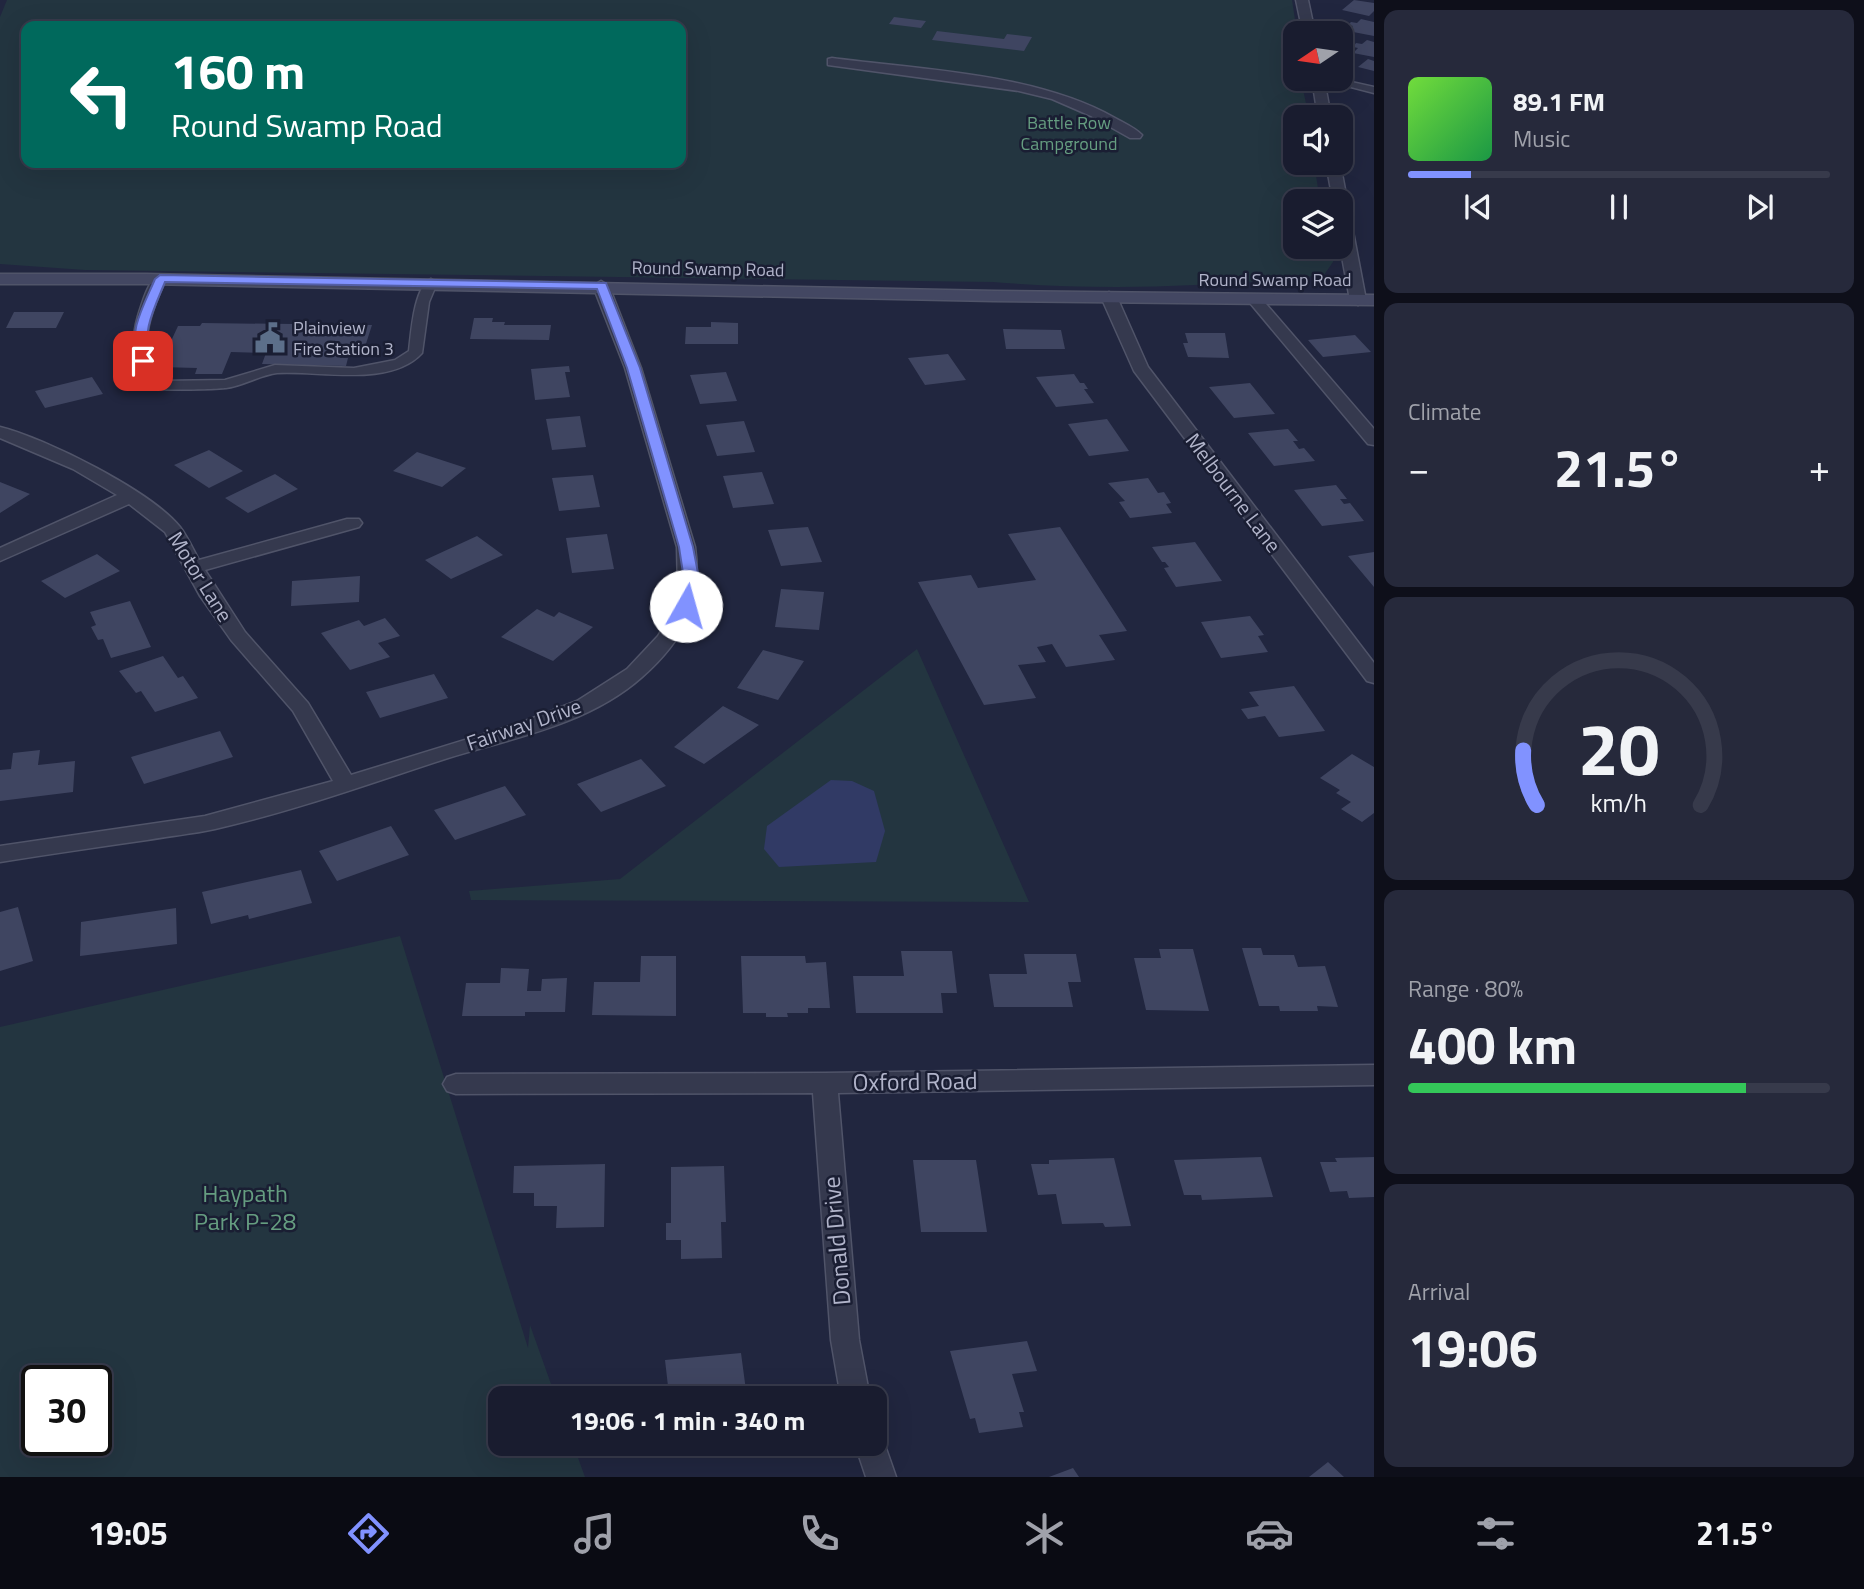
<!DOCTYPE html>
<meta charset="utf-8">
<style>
body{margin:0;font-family:"Titillium Web",sans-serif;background:#26293b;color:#f1f3f6;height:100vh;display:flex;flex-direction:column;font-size:26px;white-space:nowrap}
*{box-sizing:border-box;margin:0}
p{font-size:23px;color:#9fa1aa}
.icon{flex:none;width:38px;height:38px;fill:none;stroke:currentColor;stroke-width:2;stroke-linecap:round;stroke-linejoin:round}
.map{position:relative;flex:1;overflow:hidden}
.sheet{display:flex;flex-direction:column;gap:10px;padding:10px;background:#0e0f1a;width:490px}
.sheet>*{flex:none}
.top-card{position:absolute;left:21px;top:21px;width:665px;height:147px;border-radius:14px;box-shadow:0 7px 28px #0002,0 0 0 2px #373a4b;background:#00695c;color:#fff;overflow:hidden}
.needle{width:46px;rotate:257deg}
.tools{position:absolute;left:1283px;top:21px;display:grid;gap:14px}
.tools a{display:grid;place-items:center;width:70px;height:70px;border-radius:14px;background:#191c2f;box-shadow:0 7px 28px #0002,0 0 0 2px #373a4b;font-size:35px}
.speed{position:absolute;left:21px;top:1365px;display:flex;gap:14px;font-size:35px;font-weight:700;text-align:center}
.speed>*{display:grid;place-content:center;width:91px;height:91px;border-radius:50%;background:#191c2f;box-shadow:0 7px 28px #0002,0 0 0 2px #373a4b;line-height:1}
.speed .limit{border:4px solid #111;border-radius:10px;background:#fff;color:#111}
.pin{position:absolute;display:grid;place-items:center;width:60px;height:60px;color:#fff;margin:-30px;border-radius:14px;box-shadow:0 4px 10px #0006}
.me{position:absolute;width:77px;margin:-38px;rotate:7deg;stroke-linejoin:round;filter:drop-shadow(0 0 5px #0008)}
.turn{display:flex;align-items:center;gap:24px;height:147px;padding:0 35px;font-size:32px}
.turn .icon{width:91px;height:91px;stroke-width:2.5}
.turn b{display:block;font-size:49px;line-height:60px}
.big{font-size:52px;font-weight:700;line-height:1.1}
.sheet .widget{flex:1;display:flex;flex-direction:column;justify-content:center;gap:10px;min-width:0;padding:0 24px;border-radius:14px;background:#26293b}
.sheet .dial{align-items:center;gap:0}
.dial svg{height:182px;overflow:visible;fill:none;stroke:#373a4b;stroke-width:7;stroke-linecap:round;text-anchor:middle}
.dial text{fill:#f1f3f6;stroke:none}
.song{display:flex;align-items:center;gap:21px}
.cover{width:84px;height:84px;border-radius:10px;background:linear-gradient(135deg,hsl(100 70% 55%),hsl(140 70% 35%))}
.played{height:7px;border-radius:4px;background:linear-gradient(90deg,#8192ff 15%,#373a4b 15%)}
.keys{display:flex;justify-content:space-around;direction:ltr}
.heat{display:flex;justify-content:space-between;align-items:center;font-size:38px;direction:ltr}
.charge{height:10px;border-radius:5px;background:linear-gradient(90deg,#34c759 80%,#373a4b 0)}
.trip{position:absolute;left:488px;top:1386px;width:399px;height:70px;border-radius:14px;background:#191c2f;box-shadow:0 7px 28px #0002,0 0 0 2px #373a4b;font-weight:700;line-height:70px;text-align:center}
.tab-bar{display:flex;height:112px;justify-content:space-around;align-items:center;background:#0a0b13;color:#9fa1aa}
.tab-bar .icon{width:49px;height:49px}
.tab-bar .on{color:#8192ff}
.tab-bar b{font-size:32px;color:#f1f3f6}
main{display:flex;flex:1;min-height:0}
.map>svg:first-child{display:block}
.green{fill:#233540;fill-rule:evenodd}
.water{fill:#313a65}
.building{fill:#3f4561}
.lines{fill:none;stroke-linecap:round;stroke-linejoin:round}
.service-casing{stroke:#505469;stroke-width:3}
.minor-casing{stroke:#505469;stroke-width:3}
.secondary-casing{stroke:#505469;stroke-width:3}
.service{fill:#35394e;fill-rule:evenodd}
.minor{fill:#35394e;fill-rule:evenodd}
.secondary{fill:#434762;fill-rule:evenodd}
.route{fill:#8192ff;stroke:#545fa6;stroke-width:2}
.labels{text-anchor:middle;stroke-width:5;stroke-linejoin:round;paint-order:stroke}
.far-park-label{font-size:18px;fill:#659d80;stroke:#1a1e33}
.far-street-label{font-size:18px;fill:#b1b4ca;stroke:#1a1e33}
.far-poi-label{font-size:18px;fill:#b1b4ca;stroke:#1a1e33;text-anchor:start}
.street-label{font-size:21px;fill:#b1b4ca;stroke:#1a1e33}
.near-street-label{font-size:24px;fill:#b1b4ca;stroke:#1a1e33}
.near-park-label{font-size:24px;fill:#659d80;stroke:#1a1e33}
</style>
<main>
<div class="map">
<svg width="1374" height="1477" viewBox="0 0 1374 1477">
<rect width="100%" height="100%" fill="#21263f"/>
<path class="green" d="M 7,0 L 1292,0 L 1297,33 L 1295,39 L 1287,39 L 1291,80 L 1302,85 L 1309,117 L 1295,117 L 1295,163 L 1314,163 L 1320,201 L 1295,201 L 1295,247 L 1333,247 L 1333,262 L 1324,275 C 1214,287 1104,291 993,282 L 85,270 L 0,264 L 0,17 ZM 26,26 L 681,26 L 681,163 L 26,163 Z
M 917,649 L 1029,902 L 471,900 L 469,891 L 620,879 Z
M 400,936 L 528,1348 L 530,1325 L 556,1398 L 500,1398 L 500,1444 L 573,1444 L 585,1477 L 0,1477 L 0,1027 ZM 37,1381 L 96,1381 L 96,1440 L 37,1440 Z"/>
<path class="water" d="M 831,780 L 852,781 L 874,791 L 885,831 L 876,862 L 779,867 L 764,849 L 767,826 Z"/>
<path class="building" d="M 1354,0 L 1374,3 L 1374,11 L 1369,16 L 1342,10 Z
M 894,17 L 926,21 L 921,28 L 889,24 Z
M 1361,19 L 1374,22 L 1374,36 L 1348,31 L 1353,26 L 1348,25 L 1351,22 L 1357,23 Z
M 937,31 L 1004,39 L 1007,34 L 1032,37 L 1024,51 L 932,40 Z
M 1367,40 L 1374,42 L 1374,57 L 1353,53 L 1358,48 L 1353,47 L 1356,43 L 1362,44 Z
M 1368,59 L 1374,61 L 1374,71 L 1358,67 Z
M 14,312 L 64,312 L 56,328 L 6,328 Z
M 474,318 L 493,318 L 492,322 L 505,322 L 504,325 L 551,325 L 549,340 L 470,339 Z
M 711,322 L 738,323 L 738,344 L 685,344 L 686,327 L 711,327 Z
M 202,323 L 372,325 L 364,350 L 342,350 L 340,358 L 348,358 L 346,366 L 262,364 L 266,353 L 231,352 L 222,374 L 195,374 L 197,368 L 159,367 L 178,326 L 200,326 Z
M 1003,329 L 1061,330 L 1065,349 L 1006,349 Z
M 1185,333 L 1225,333 L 1229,358 L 1188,357 L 1183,343 L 1188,343 Z
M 1355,335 L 1371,352 L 1323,357 L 1308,340 Z
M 948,354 L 966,380 L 925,385 L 908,358 Z
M 569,366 L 570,372 L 565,372 L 570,397 L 535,400 L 531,369 Z
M 726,372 L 737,401 L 700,404 L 690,375 Z
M 1074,374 L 1080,383 L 1084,383 L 1088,389 L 1084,389 L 1094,403 L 1056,407 L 1036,377 Z
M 92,377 L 103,394 L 45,408 L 35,391 Z
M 1250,383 L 1275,414 L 1234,418 L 1209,387 Z
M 580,416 L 586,447 L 552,450 L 546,419 Z
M 1107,419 L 1129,451 L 1089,456 L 1068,424 Z
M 744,421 L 755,452 L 717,456 L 706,425 Z
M 1288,429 L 1298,441 L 1293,441 L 1299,449 L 1304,448 L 1315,461 L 1274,466 L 1248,433 Z
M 209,450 L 243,471 L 209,488 L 174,465 Z
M 417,452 L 466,468 L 442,487 L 393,471 Z
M 762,472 L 774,504 L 733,508 L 723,476 Z
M 275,474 L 298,489 L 248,513 L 225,498 Z
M 593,475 L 600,507 L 559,511 L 552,478 Z
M 1148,478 L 1158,493 L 1164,492 L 1171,503 L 1166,504 L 1172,513 L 1130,518 L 1119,502 L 1125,501 L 1108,483 Z
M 0,482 L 30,494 L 0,513 Z
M 1336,485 L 1347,499 L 1340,499 L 1344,504 L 1350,503 L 1364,521 L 1322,526 L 1294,490 Z
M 808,527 L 822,562 L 781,566 L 768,530 Z
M 1060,527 L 1127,631 L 1099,635 L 1115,660 L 1066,667 L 1052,644 L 1037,647 L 1046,662 L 1018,665 L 1036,698 L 984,705 L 918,582 L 971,575 L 978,588 L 1036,580 L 1008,534 Z
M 607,534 L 614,569 L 572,573 L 566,538 Z
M 477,536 L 503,555 L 451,579 L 425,560 Z
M 1195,542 L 1222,581 L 1176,587 L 1164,568 L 1169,567 L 1165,562 L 1162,562 L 1152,547 Z
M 1374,552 L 1374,587 L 1348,556 Z
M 97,554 L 120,571 L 65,598 L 41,581 Z
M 360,576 L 359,602 L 291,606 L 292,581 Z
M 781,589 L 824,592 L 819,630 L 775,627 Z
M 130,601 L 151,647 L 111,658 L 103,639 L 98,640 L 91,627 L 96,625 L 90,612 Z
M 537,609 L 554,617 L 559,612 L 593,627 L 553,661 L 501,637 Z
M 1250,616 L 1264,635 L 1258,636 L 1268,652 L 1221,658 L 1201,622 Z
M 385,618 L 400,636 L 378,643 L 390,657 L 350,670 L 321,633 L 359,620 L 364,626 Z
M 763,650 L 804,661 L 778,700 L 737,688 Z
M 163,656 L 178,678 L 183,676 L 198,698 L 155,712 L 141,691 L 136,693 L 119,671 Z
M 434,674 L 448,698 L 380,718 L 366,692 Z
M 1294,686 L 1325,731 L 1279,737 L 1265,716 L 1248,719 L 1241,709 L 1259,706 L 1249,692 Z
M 723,706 L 759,725 L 704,764 L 674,747 Z
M 220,731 L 233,757 L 144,784 L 131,757 Z
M 40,750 L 38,765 L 75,761 L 73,792 L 0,801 L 0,770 L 11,769 L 13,753 Z
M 1352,754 L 1374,767 L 1374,813 L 1362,822 L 1341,809 L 1351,802 L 1336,793 L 1340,790 L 1320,778 Z
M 641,759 L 666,786 L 601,812 L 577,784 Z
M 505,786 L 526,815 L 455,840 L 434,810 Z
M 391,826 L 409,855 L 337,881 L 319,851 Z
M 301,870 L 312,903 L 249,919 L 248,915 L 211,924 L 202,892 Z
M 18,907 L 33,961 L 0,971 L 0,912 Z
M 176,908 L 177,944 L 80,956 L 81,922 Z
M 1242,948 L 1261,948 L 1263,955 L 1294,955 L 1298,967 L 1325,966 L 1338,1007 L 1317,1006 L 1318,1011 L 1280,1011 L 1279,1006 L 1259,1006 Z
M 1159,949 L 1193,949 L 1209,1011 L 1146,1010 L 1134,958 L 1161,958 Z
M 901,951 L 952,951 L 957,993 L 941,993 L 943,1013 L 856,1013 L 853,976 L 904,976 Z
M 1024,954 L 1076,954 L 1081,982 L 1068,982 L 1073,1007 L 994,1007 L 989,974 L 1027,974 Z
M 641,956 L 676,956 L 676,1016 L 592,1015 L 594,982 L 640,982 Z
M 741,956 L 805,956 L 806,963 L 826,962 L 830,1008 L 808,1008 L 808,1013 L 787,1013 L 788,1017 L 766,1017 L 766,1013 L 743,1013 Z
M 501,968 L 529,969 L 527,991 L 541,991 L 542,979 L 567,978 L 565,1012 L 525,1012 L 525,1016 L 462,1016 L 466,983 L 500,983 Z
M 1261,1157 L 1273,1197 L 1202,1200 L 1201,1195 L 1184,1195 L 1174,1160 Z
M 1374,1157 L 1374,1197 L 1349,1198 L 1347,1191 L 1330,1192 L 1320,1162 L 1337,1162 L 1335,1158 Z
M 1114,1158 L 1131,1226 L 1105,1227 L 1103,1223 L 1062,1224 L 1056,1194 L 1038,1195 L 1031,1164 L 1049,1164 L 1049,1160 Z
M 913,1160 L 976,1160 L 987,1232 L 921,1232 Z
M 605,1164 L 604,1227 L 556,1228 L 557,1206 L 534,1206 L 534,1193 L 513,1193 L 514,1166 Z
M 724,1166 L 726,1222 L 721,1222 L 722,1258 L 681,1259 L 681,1240 L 666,1240 L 666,1223 L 671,1223 L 671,1167 Z
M 1027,1341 L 1037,1371 L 1012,1374 L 1024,1412 L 1019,1412 L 1023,1427 L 979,1433 L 975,1418 L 970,1419 L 950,1351 Z
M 741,1353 L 747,1398 L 687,1398 L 686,1393 L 669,1395 L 665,1360 Z
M 1328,1462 L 1344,1477 L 1309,1477 Z
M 1073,1468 L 1079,1477 L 1049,1477 Z"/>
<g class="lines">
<g class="service-casing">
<path id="service" d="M 1320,79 L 1338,79 L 1374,87 L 1374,93 Z
M 160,275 L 166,279 C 151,311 133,353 164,381 L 225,380 L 275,365 L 354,368 L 395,360 L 409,351 C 411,334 414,286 431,279 L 437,283 L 429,302 L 422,353 C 390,388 318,370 277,373 C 260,375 243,386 226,388 C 216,389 163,391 156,388 C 130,375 131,340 138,316 C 142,304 148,279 160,275 Z"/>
</g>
<g class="minor-casing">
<path id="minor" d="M 1296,0 L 1308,0 L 1315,33 L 1303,33 Z
M 832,58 C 922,70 1035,73 1115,118 C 1124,123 1135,128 1142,135 L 1140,138 L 1130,138 L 1091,116 L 1052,99 L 1019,91 L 828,65 L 828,59 Z
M 1312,79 L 1324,79 L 1331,117 L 1318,117 Z
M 1326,163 L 1340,163 L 1366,300 L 1358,305 L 1350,300 L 1340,246 L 1340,201 L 1333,201 Z
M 601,281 L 609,286 L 641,368 L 695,547 C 703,603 684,640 642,677 C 589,724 514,738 448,758 C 371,783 294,811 215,829 C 192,834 169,836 147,840 C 98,847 49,854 0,862 L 0,846 L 205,816 L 333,781 L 293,711 L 231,640 L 200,596 L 165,532 L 129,504 L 0,561 L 0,548 L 117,495 L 73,469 L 0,438 L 0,427 C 45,438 151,491 180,527 C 187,536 193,549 199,560 L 347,519 L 359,519 L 362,523 L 359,527 L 205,570 L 245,632 L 308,703 L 351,775 L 520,723 L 577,701 L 627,669 L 658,636 L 670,616 L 678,591 L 677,547 L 625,368 L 593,286 Z
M 1109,292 L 1117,297 L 1148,367 L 1374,663 L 1374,683 L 1367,681 L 1134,371 L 1101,297 Z
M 1255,295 L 1260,297 L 1374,429 L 1374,445 L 1368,444 L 1250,303 L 1247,300 Z
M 1374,1065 L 1374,1085 L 838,1093 L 859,1340 L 870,1398 L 841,1398 L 831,1340 L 813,1093 L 456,1094 L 447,1091 L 443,1084 L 447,1077 L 456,1074 L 825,1073 Z
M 875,1432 L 881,1434 L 896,1477 L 866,1477 L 855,1444 L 875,1444 Z"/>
</g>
<g class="secondary-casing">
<path id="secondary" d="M 0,274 L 146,274 L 994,291 L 1374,295 L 1374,305 L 994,301 L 146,284 L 0,284 Z"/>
</g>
<use href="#service" class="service"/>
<use href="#minor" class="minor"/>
<use href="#secondary" class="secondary"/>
</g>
<path class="route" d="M 160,275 L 606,283 L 640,368 L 693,547 L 698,573 L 693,606 L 686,610 L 678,606 L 683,573 L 679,547 L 627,368 L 597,289 L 165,282 C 154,309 141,332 150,361 L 143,365 L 137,361 C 128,331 143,307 155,279 Z"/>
<defs>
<g id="civic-bare" transform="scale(2.415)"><path d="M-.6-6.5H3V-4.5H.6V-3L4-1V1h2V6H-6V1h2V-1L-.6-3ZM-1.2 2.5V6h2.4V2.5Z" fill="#5c6f8a" stroke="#1a1e33" stroke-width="2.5" paint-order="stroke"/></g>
</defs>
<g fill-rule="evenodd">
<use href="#civic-bare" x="270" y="338"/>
</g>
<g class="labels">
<g class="far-park-label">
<text x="1069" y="129">Battle Row<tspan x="1069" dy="21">Campground</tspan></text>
</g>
<g class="far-street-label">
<text transform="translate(708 269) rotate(1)" y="6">Round Swamp Road</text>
<text x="1275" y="286">Round Swamp Road</text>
</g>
<g class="far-poi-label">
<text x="293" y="334">Plainview<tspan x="293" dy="21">Fire Station 3</tspan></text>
</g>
<g class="street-label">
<text transform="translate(1233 493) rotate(53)" y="7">Melbourne Lane</text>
<text transform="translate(200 577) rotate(58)" y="7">Motor Lane</text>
<text transform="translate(524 725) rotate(-19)" y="7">Fairway Drive</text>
</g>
<g class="near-street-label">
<text transform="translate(915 1082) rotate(-1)" y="8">Oxford Road</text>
<text transform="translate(837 1241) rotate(-95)" y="8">Donald Drive</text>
</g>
<g class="near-park-label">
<text x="245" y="1202">Haypath<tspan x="245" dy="28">Park P-28</tspan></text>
</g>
</g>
</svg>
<div class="tools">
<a><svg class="needle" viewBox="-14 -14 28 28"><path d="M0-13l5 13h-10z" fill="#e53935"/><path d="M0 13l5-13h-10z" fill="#9fa1aa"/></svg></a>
<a><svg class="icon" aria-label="sound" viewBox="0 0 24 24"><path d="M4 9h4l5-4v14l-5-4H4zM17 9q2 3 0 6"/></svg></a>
<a><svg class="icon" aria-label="layers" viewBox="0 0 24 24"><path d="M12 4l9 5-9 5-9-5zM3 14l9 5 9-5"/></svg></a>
</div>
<div class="speed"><div class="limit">30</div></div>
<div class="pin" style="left:143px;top:361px;background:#d93025"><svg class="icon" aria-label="arrive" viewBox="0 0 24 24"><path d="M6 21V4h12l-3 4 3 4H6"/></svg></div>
<svg class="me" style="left:686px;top:606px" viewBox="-20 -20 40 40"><circle r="19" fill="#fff"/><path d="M0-13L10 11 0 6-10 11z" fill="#8192ff"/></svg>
<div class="trip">19:06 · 1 min · 340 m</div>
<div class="top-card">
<div class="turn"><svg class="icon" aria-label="left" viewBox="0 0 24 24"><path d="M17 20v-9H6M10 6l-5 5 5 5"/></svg><div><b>160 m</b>Round Swamp Road</div></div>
</div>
</div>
<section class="sheet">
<div class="widget">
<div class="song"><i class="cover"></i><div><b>89.1 FM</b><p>Music</p></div></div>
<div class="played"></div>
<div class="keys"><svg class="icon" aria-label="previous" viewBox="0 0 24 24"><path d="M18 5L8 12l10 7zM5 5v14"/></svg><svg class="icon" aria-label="pause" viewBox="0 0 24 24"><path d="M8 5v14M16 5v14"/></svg><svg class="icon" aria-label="next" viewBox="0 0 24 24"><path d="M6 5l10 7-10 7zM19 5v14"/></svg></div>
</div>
<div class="widget"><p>Climate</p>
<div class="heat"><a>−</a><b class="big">21.5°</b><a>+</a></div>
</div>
<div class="widget dial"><svg viewBox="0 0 100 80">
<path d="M14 69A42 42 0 1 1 86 69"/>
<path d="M14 69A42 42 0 0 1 8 45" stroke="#8192ff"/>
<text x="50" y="56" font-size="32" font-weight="700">20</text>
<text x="50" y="72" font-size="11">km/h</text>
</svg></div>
<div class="widget"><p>Range · 80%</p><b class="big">400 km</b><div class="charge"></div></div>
<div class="widget"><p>Arrival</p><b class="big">19:06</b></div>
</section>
</main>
<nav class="tab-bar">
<b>19:05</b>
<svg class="icon on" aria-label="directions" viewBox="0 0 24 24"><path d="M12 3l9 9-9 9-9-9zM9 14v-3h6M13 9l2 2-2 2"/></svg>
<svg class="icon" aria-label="music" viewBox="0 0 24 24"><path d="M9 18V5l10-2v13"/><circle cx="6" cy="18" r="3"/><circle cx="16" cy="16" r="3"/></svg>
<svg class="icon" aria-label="phone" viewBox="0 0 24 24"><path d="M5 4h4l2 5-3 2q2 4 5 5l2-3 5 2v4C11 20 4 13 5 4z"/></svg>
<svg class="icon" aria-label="climate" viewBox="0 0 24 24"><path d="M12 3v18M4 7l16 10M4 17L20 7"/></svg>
<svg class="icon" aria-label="car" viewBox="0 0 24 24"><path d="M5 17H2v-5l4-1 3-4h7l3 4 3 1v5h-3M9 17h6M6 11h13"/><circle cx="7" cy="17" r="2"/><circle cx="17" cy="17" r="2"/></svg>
<svg class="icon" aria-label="filters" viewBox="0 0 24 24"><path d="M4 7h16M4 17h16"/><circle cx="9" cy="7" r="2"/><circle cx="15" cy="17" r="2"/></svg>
<b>21.5°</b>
</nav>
